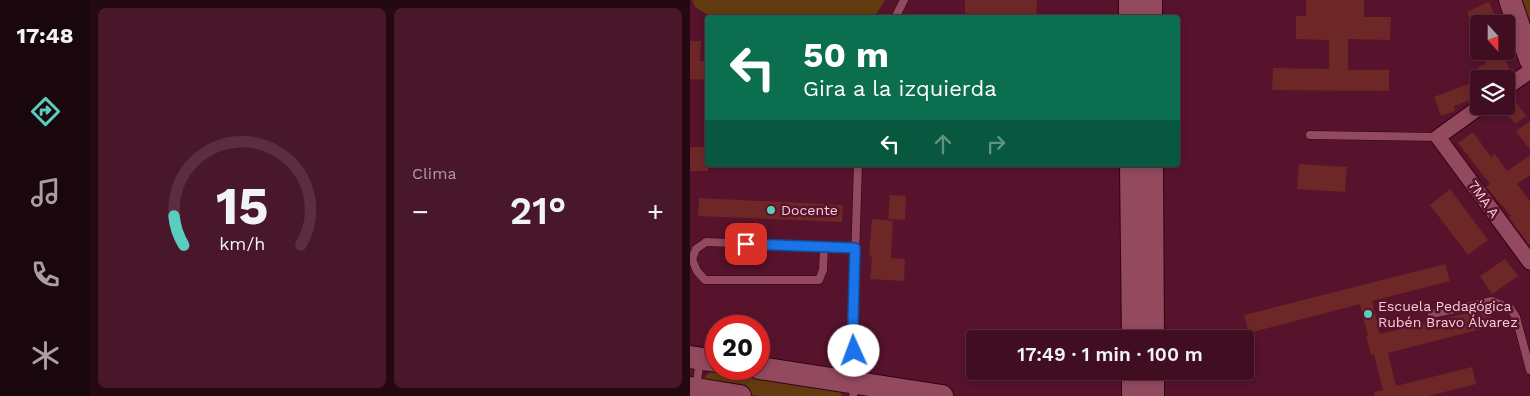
<!DOCTYPE html>
<html lang="es">
<meta charset="utf-8">
<style>
body{margin:0;font-family:"Work Sans",sans-serif;background:#48172a;color:#f1f3f6;height:100vh;display:flex;flex-direction:column;font-size:19px;white-space:nowrap}
*{box-sizing:border-box;margin:0}
p{font-size:16px;color:#ae9ca5}
.icon{flex:none;width:28px;height:28px;fill:none;stroke:currentColor;stroke-width:2;stroke-linecap:round;stroke-linejoin:round}
.map{position:relative;flex:1;overflow:hidden}
.details{display:flex;flex-direction:column;gap:8px;padding:8px;background:#240812;width:600px}
.details>*{flex:none}
.hud{position:absolute;left:15px;top:15px;width:475px;height:152px;border-radius:5px;box-shadow:0 2px 8px #0003,0 0 0 1px #5a2e3f;background:#0b6e4f;color:#fff;overflow:hidden}
.needle{width:32px;rotate:159deg}
.controls{position:absolute;left:780px;top:15px;display:grid;gap:10px}
.controls a{display:grid;place-items:center;width:45px;height:45px;border-radius:5px;background:#410e21;box-shadow:0 2px 8px #0003,0 0 0 1px #5a2e3f;font-size:25px}
.speed{position:absolute;left:15px;top:315px;display:flex;gap:10px;font-size:25px;font-weight:700;text-align:center}
.speed>*{display:grid;place-content:center;width:65px;height:65px;border-radius:50%;background:#410e21;box-shadow:0 2px 8px #0003,0 0 0 1px #5a2e3f;line-height:1}
.speed .limit{border:8px solid #d22;background:#fff;color:#111}
.pin{position:absolute;display:grid;place-items:center;width:42px;height:42px;color:#fff;margin:-21px;border-radius:10px;box-shadow:0 2px 8px #0006}
.me{position:absolute;width:55px;margin:-28px;rotate:358deg;stroke-linejoin:round;filter:drop-shadow(0 0 4px #0008)}
.turn{display:flex;align-items:center;gap:18px;height:105px;padding:0 15px;font-size:22px}
.turn .icon{width:65px;height:65px;stroke-width:2.5}
.turn b{display:block;font-size:35px;line-height:42px}
.lanes{display:flex;align-items:center;height:48px;padding:0 15px;background:#0003;justify-content:center;gap:25px;direction:ltr}
.lanes .off{opacity:.35}
.big{font-size:38px;font-weight:600;line-height:1.1}
.details .tile{flex:1;display:flex;flex-direction:column;justify-content:center;gap:8px;min-width:0;padding:0 18px;border-radius:8px;background:#48172a}
.details .dial{align-items:center;gap:0}
.dial svg{height:130px;overflow:visible;fill:none;stroke:#5a2e3f;stroke-width:7;stroke-linecap:round;text-anchor:middle}
.dial text{fill:#f1f3f6;stroke:none}
.heat{display:flex;justify-content:space-between;align-items:center;font-size:28px;direction:ltr}
.details .tiles{flex:1;display:grid;gap:8px;grid-template-columns:repeat(2,1fr)}
.trip{position:absolute;left:276px;top:330px;width:288px;height:50px;border-radius:5px;background:#410e21;box-shadow:0 2px 8px #0003,0 0 0 1px #5a2e3f;font-weight:600;line-height:50px;text-align:center}
main{display:flex;flex:1;min-height:0}
.dock{display:flex;flex-direction:column;width:90px;justify-content:space-around;align-items:center;background:#1a060d;color:#ae9ca5}
.dock .icon{width:35px;height:35px}
.dock .selected{color:#59cebe}
.dock b{font-size:22px;color:#f1f3f6}
.map>svg:first-child{display:block}
.green{fill:#623b10}
.building{fill:#6d2727}
.lines{fill:none;stroke-linecap:round;stroke-linejoin:round}
.lane-casing{stroke:#340215;stroke-width:9}
.street-casing{stroke:#340215;stroke-width:17}
.secondary-casing{stroke:#340215;stroke-width:24}
.lane{stroke:#934a5f;stroke-width:8}
.street{stroke:#934a5f;stroke-width:15}
.secondary{stroke:#934a5f;stroke-width:22}
.route-casing{stroke:#114b97;stroke-width:12}
.route{stroke:#1a73e8;stroke-width:9}
.poi-dot{fill:#59cebe;stroke:#57132c;stroke-width:2}
.labels{text-anchor:middle;stroke-width:5;stroke-linejoin:round;paint-order:stroke}
.street-label{font-size:14px;fill:#f8cdd7;stroke:#57132c}
.poi-label{font-size:14px;fill:#f8cdd7;stroke:#57132c;text-anchor:start}
</style>
<main>
<nav class="dock">
<b>17:48</b>
<svg class="icon selected" aria-label="directions" viewBox="0 0 24 24"><path d="M12 3l9 9-9 9-9-9zM9 14v-3h6M13 9l2 2-2 2"/></svg>
<svg class="icon" aria-label="music" viewBox="0 0 24 24"><path d="M9 18V5l10-2v13"/><circle cx="6" cy="18" r="3"/><circle cx="16" cy="16" r="3"/></svg>
<svg class="icon" aria-label="phone" viewBox="0 0 24 24"><path d="M5 4h4l2 5-3 2q2 4 5 5l2-3 5 2v4C11 20 4 13 5 4z"/></svg>
<svg class="icon" aria-label="climate" viewBox="0 0 24 24"><path d="M12 3v18M4 7l16 10M4 17L20 7"/></svg>
</nav>
<section class="details">
<div class="tiles">
<div class="tile dial"><svg viewBox="0 0 100 80">
<path d="M14 69A42 42 0 1 1 86 69"/>
<path d="M14 69A42 42 0 0 1 8 51" stroke="#59cebe"/>
<text x="50" y="56" font-size="32" font-weight="700">15</text>
<text x="50" y="72" font-size="11">km/h</text>
</svg></div>
<div class="tile"><p>Clima</p>
<div class="heat"><a>−</a><b class="big">21°</b><a>+</a></div>
</div>
</div>
</section>
<div class="map">
<svg width="840" height="396" viewBox="0 0 840 396">
<rect width="100%" height="100%" fill="#57132c"/>
<path class="green" d="M 2,0 L 195,0 L 187,13 L 180,17 L 23,18 L 5,7 Z
M 831,0 L 840,0 L 840,34 Z
M 22,370 L 149,390 L 152,396 L 69,396 L 17,389 L 14,378 Z"/>
<path class="building" d="M 275,0 L 347,0 L 346,18 L 275,18 Z
M 616,0 L 674,0 L 674,17 L 701,17 L 700,40 L 658,39 L 658,70 L 699,70 L 699,91 L 582,90 L 583,68 L 639,69 L 639,40 L 606,39 L 606,16 L 616,16 Z
M 799,2 L 805,16 L 783,25 L 777,12 Z
M 0,41 L 11,41 L 10,61 L 18,61 L 18,80 L 0,79 Z
M 791,51 L 812,51 L 821,73 L 809,79 L 792,79 L 788,67 L 796,64 Z
M 789,80 L 789,97 L 764,106 L 765,111 L 751,116 L 744,97 Z
M 826,102 L 836,116 L 825,124 L 815,110 Z
M 840,121 L 840,150 L 826,131 Z
M 783,132 L 801,157 L 805,154 L 817,171 L 840,155 L 840,175 L 827,184 L 840,201 L 840,246 L 819,218 L 821,216 L 796,187 L 800,184 L 768,143 Z
M 0,147 L 18,147 L 18,171 L 0,171 Z
M 609,164 L 657,167 L 655,192 L 607,189 Z
M 760,189 L 798,240 L 778,255 L 740,205 Z
M 200,195 L 216,196 L 215,220 L 198,219 Z
M 9,198 L 153,205 L 152,222 L 8,216 Z
M 182,219 L 203,221 L 201,258 L 215,259 L 214,281 L 180,279 L 182,256 L 179,255 Z
M 815,259 L 828,276 L 802,294 L 790,276 Z
M 755,264 L 760,281 L 682,301 L 690,334 L 798,308 L 803,326 L 698,353 L 706,386 L 782,367 L 786,384 L 738,396 L 685,396 L 684,392 L 693,390 L 684,354 L 681,355 L 676,336 L 678,336 L 670,304 L 559,333 L 554,315 Z"/>
<g class="lines">
<g class="lane-casing">
<path id="lane" d="M 205,18 L 214,0
M 620,135 L 748,137
M 134,247 L 133,270 L 129,280 L 15,280 L 7,271 L 2,259 L 6,249 L 16,242 L 165,248
M 742,314 L 802,301 L 820,308 L 826,317 L 840,370
M 6,387 L 10,361
M 163,396 L 165,383 L 163,320 L 168,165"/>
</g>
<g class="street-casing">
<path id="street" d="M 816,88 L 840,71
M 791,106 L 748,137 L 840,262"/>
</g>
<g class="secondary-casing">
<path id="secondary" d="M 440,0 L 440,18
M 461,0 L 461,18
M 820,0 L 840,59
M 441,165 L 443,339
M 462,165 L 463,339
M 0,357 L 26,361
M 69,368 L 252,396
M 443,371 L 443,396
M 463,371 L 463,396
M 0,388 L 50,396"/>
</g>
<use href="#lane" class="lane"/>
<use href="#street" class="street"/>
<use href="#secondary" class="secondary"/>
</g>
<g class="lines">
<g class="route-casing">
<path id="route" d="M 56,244 L 165,248 L 163,320 L 164,351"/>
</g>
<use href="#route" class="route"/>
</g>
<g class="poi-dot">
<circle cx="81" cy="210" r="5"/>
<circle cx="678" cy="314" r="5"/>
</g>
<g class="labels">
<g class="street-label">
<text transform="translate(794 199) rotate(54)" y="5">7MA A</text>
</g>
<g class="poi-label">
<text x="91" y="215">Docente</text>
<text x="688" y="311">Escuela Pedagógica<tspan x="688" dy="16">Rubén Bravo Álvarez</tspan></text>
</g>
</g>
</svg>
<div class="controls">
<a><svg class="needle" viewBox="-14 -14 28 28"><path d="M0-13l5 13h-10z" fill="#e53935"/><path d="M0 13l5-13h-10z" fill="#ae9ca5"/></svg></a>
<a><svg class="icon" aria-label="layers" viewBox="0 0 24 24"><path d="M12 4l9 5-9 5-9-5zM3 14l9 5 9-5"/></svg></a>
</div>
<div class="speed"><div class="limit">20</div></div>
<div class="pin" style="left:56px;top:244px;background:#d93025"><svg class="icon" aria-label="arrive" viewBox="0 0 24 24"><path d="M6 21V4h12l-3 4 3 4H6"/></svg></div>
<svg class="me" style="left:164px;top:351px" viewBox="-20 -20 40 40"><circle r="19" fill="#fff"/><path d="M0-13L10 11 0 6-10 11z" fill="#1a73e8"/></svg>
<div class="trip">17:49 · 1 min · 100 m</div>
<div class="hud">
<div class="turn"><svg class="icon" aria-label="left" viewBox="0 0 24 24"><path d="M17 20v-9H6M10 6l-5 5 5 5"/></svg><div><b>50 m</b>Gira a la izquierda</div></div>
<div class="lanes"><svg class="icon" aria-label="left" viewBox="0 0 24 24"><path d="M17 20v-9H6M10 6l-5 5 5 5"/></svg><svg class="icon off" aria-label="ahead" viewBox="0 0 24 24"><path d="M12 20V5M6 11l6-6 6 6"/></svg><svg class="icon off" aria-label="right" viewBox="0 0 24 24"><path d="M7 20v-9h11M14 6l5 5-5 5"/></svg></div>
</div>
</div>
</main>
